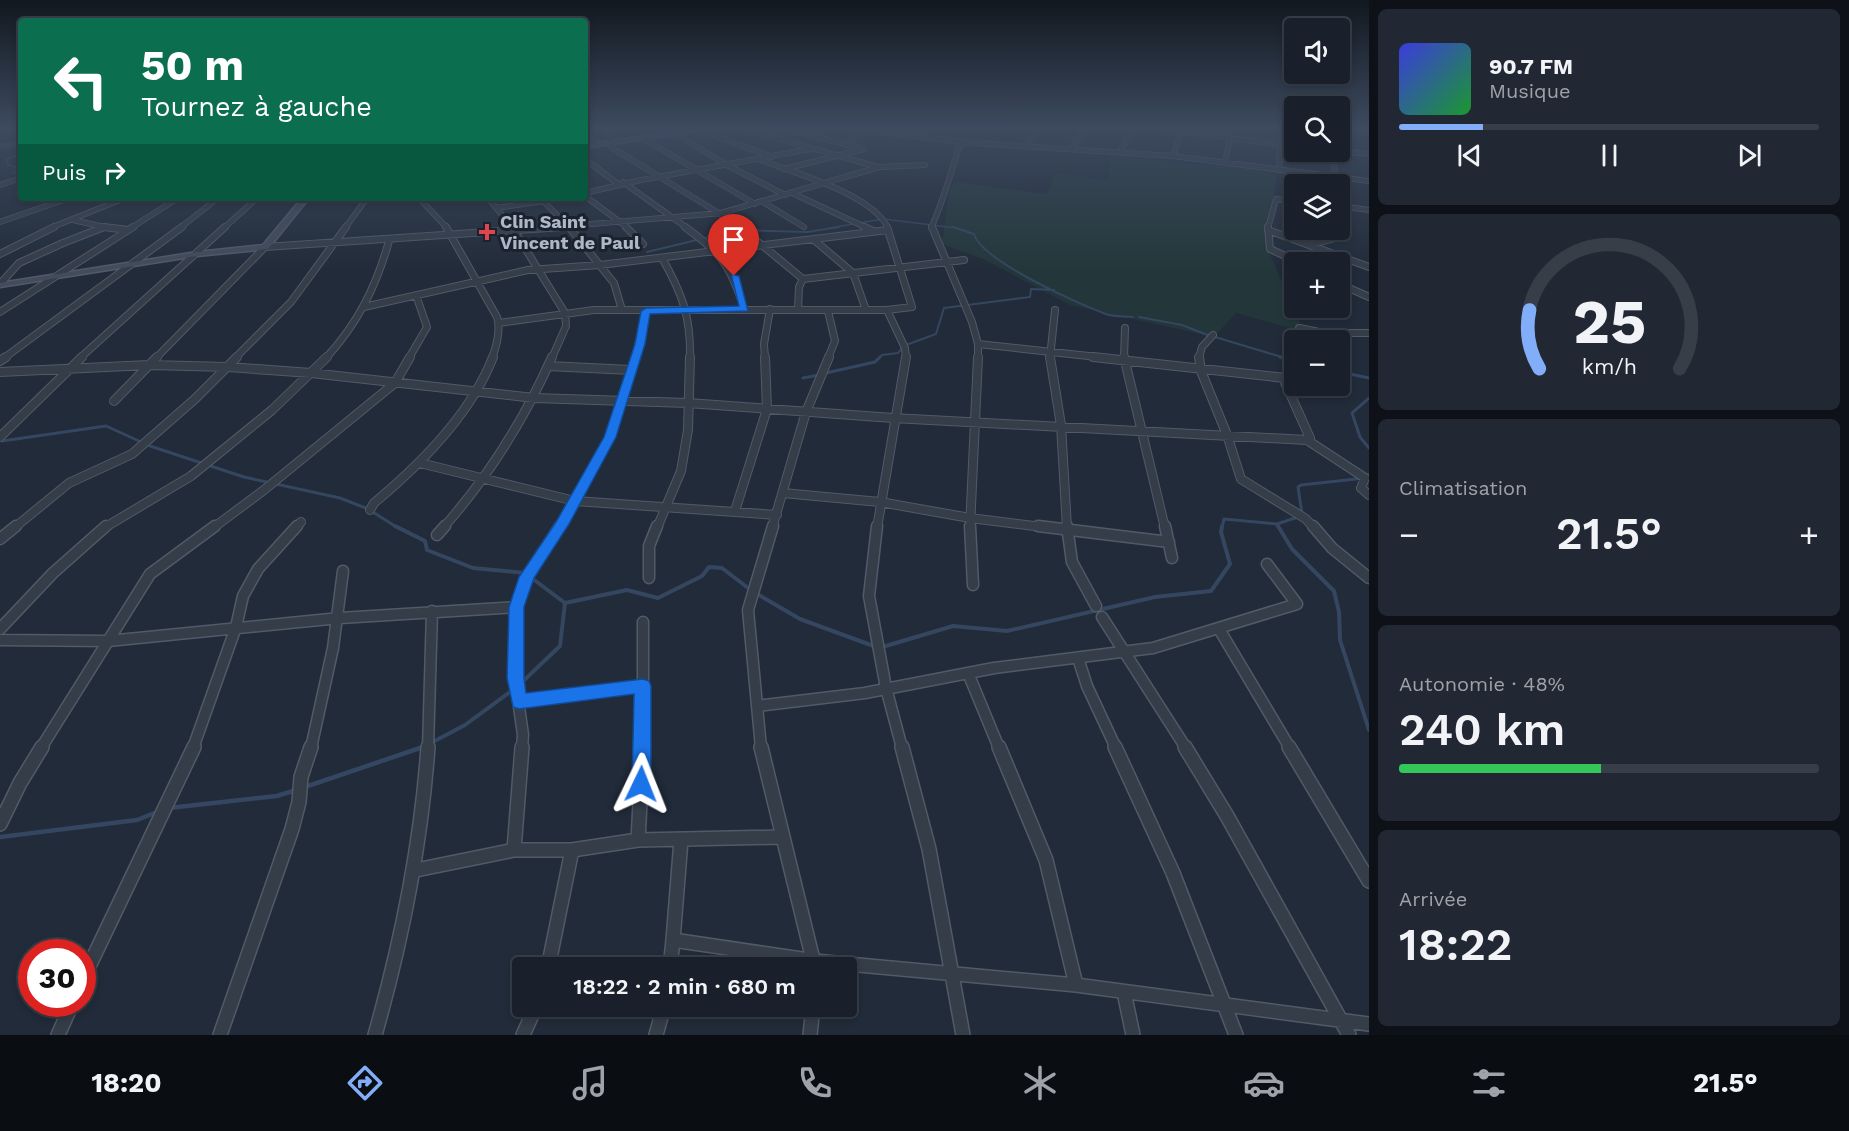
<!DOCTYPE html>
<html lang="fr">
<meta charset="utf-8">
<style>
body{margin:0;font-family:"Work Sans",sans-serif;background:#222833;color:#f1f3f6;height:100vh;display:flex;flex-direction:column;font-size:22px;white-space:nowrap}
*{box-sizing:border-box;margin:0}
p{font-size:20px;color:#9fa3a9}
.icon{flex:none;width:33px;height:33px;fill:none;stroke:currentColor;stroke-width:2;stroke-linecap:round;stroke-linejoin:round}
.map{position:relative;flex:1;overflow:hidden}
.sheet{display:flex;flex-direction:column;gap:9px;padding:9px;background:#0e1218;width:480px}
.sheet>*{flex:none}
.guide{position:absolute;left:18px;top:18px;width:570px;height:183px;border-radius:6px;box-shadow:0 3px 9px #0003,0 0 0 2px #373e47;background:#0b6e4f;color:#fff;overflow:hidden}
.buttons{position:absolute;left:1284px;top:18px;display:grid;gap:12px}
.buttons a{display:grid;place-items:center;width:66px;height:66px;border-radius:6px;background:#19202b;box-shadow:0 3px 9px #0003,0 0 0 2px #373e47;font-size:30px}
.speed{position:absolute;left:18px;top:939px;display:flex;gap:12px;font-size:30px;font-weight:700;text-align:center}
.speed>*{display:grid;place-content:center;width:78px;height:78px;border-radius:50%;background:#19202b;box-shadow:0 3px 9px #0003,0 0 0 2px #373e47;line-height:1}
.speed .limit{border:9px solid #d22;background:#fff;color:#111}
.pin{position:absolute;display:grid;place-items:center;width:51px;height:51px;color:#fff;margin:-62px -26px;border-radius:50% 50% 50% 0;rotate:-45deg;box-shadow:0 0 6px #0007}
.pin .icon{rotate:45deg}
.me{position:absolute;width:66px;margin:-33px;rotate:2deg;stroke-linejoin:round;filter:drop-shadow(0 0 4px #0008)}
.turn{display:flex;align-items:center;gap:21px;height:126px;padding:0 24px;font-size:27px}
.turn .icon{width:78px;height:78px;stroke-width:2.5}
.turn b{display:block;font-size:42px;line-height:51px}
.then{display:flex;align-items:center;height:57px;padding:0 24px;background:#0003;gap:12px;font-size:22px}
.big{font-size:45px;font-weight:600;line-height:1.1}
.sheet .tile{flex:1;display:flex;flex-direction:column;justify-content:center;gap:9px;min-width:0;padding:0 21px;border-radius:9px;background:#222833}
.sheet .dial{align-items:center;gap:0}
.dial svg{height:156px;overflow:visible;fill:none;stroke:#373e47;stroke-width:7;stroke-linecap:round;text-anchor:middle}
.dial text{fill:#f1f3f6;stroke:none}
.song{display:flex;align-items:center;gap:18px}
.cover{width:72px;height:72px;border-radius:9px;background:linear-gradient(135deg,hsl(240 70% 55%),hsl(130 70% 35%))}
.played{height:6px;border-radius:3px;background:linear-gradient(90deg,#82adf8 20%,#373e47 20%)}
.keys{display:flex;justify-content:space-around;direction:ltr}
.heat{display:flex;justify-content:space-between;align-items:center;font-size:33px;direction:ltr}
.charge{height:9px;border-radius:4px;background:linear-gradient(90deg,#34c759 48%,#373e47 0)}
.trip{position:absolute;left:512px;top:957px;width:345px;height:60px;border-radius:6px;background:#19202b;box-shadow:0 3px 9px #0003,0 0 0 2px #373e47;font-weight:600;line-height:60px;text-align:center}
.dock{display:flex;height:96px;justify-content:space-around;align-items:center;background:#0a0d11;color:#9fa3a9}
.dock .icon{width:42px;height:42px}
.dock .on{color:#82adf8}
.dock b{font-size:27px;color:#f1f3f6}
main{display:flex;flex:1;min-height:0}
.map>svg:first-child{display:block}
.green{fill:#23373a}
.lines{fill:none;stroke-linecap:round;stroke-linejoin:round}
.stream-far4{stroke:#354660;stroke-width:1.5}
.stream-far3{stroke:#354660;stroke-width:2}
.stream-far2{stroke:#354660;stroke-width:3}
.stream-far1{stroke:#354660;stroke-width:4}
.stream{stroke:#354660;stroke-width:4.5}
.river{fill:#354660;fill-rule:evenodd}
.street-far4-casing{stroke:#525a67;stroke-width:6}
.street-far3-casing{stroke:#525a67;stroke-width:8}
.street-far2-casing{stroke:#525a67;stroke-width:10}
.street-far1-casing{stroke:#525a67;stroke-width:13}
.street-casing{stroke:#525a67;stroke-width:16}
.secondary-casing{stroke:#525a67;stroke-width:3}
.street-far4{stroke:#353d49;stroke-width:4.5}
.street-far3{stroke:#353d49;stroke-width:6}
.street-far2{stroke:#353d49;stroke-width:8}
.street-far1{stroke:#353d49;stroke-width:10}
.street{stroke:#353d49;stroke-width:13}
.secondary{fill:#434c5c;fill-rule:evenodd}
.route{fill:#1a73e8;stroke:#114b97;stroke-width:1.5}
.health-dot{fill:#e0444e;stroke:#1a222e;stroke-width:2}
.labels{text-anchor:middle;stroke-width:6;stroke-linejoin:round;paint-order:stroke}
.far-poi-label{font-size:18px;font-weight:bold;fill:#afb7c6;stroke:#1a222e;text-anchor:start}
</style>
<main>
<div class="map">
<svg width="1369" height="1035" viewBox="0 0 1369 1035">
<rect width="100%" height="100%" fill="#212b39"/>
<path class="green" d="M 1111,156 L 1277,171 L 1267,247 L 1304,332 L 1236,313 L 1214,337 L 1070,305 L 983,259 L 942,244 L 949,191 L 954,182 L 1047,194 L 1055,173 L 1108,180 Z"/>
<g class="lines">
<path class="stream-far4" d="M 21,154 L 7,159 L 8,165 L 18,168 L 12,173 L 21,174
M 1312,154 L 1322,152
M 830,228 L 883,219 L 957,228"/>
<path class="stream-far3" d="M 953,227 L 974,234 C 981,260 1078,304 1106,314 C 1114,317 1124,316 1133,317
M 647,252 L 738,230 L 807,232 L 839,227
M 1139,317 L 1182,325 L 1210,336
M 1215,337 L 1285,358
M 906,345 L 936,334 L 944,308 L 1030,297 L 1031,289 L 1054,290
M 879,358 L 882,355 L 898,353 L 903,347"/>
<path class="stream-far2" d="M 1280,357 L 1294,361
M 1340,372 L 1369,378
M 826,373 L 875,362 L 880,357
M 803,378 L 819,375
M 1369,398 L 1352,413 L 1360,437 L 1369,448
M 2,441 L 106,426 L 150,446 L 244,477 L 340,498 L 368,509 L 398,528
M 1302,514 L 1298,487 L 1301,485 L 1365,478 L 1369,474
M 1277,525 L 1279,528
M 1222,528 L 1224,519 L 1277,524 L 1298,517"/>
<path class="stream-far1" d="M 395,526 L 425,541 L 427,550 L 473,568 L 525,573 L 565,603 L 627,590 L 658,598 L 702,576 L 709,567 L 722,568 L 752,591 L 800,619 L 879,648 L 953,626 L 1007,631 L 1155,597 L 1211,591 L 1230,564 L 1221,532 L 1222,526
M 1278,526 L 1292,549 L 1334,591 L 1339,612 L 1340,640 L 1369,730
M 519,685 L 560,646 L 565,603
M 429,744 L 465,725 L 514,689
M 419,748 L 423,747"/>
<path class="stream" d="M 305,787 L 423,747
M 169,808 L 277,796 L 296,790
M 0,837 L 137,820 L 157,812"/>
<path class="river" d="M 21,140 L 21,146 L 0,149 L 0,143 Z"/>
<g class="street-far4-casing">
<path id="street-far4" d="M 607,127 L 611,147 L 743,228
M 657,127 L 669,135
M 738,127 L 878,167
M 843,127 L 961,142 L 1173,156 L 1369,181
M 1141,127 L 1294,146
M 0,128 L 16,127
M 764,128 L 806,134 L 864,149
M 1340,128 L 1369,131
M 703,131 L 772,157
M 585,133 L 595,145
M 676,134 L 727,165 L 785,195
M 644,139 L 755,204
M 846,145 L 864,128
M 1025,146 L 1039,127
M 1071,149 L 1086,127
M 1340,151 L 1369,154
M 1120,152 L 1134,127
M 1334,152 L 1335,184
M 1173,156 L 1182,128
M 585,159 L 618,184
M 761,160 C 795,173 872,194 888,228
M 1225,163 L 1232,127
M 784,169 L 864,149
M 1279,170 L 1281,127
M 623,182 L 687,228
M 0,185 L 21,178
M 585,193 L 641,180 L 810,149
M 792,193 L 867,228
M 585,196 L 628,228
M 419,198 L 447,228
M 488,198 L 513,228
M 540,198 L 570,228
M 763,202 L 804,227
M 1340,206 L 1369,210
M 496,208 L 565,198
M 73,220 L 104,227
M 0,222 L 69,198
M 50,228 L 125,198
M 101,228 L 112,228
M 131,228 L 178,198
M 180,228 L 218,198
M 224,228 L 257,198
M 345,228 L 367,198
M 544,228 L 721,213 L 879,167 L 925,165
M 931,228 C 944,200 951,171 961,142
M 1268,228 L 1276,199 L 1294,201"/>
</g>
<g class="street-far3-casing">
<path id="street-far3" d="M 446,227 L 497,317 C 501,331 497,345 492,358
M 512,227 L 565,313 L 566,326 L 552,358
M 569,227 L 614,283 L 622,310
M 626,227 L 643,244
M 685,227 C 721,253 731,266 744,309
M 740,227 L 803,279 L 799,287 L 798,310
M 864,227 L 873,231
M 932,227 L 972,322 L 978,344 L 978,358
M 1268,227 L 1270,249 L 1298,262
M 1268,230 L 1369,267
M 813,239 L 853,273 L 866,310
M 1312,244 L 1335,238 L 1334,230
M 0,254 L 54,227
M 662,258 C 682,293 691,317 690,358
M 803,279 L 964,260
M 0,284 L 19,263 L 63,243 L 104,227 L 128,230
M 1340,284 L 1369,297
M 364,307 L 528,270 L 600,265 L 888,230
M 887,310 L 905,348 L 906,358
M 0,312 L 133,227
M 499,323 L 594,310 L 887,310 L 912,307 L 887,227
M 1299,328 L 1324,333 L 1369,333
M 978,344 L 1107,358
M 4,358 L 182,227
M 80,358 L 225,227
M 156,358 L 265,247 L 562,227
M 235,358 L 291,302 L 346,227
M 326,358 C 358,323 376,287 389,241
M 409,358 L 427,327 L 416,295
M 635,358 L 646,311
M 765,358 L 764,344 L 770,309
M 828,358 L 835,341 L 828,311
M 1050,358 L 1055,310
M 1124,358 L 1125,328
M 1199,358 L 1202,347 L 1213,335"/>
</g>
<g class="street-far2-casing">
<path id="street-far2" d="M 1050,357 L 1061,425 L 1067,528
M 1093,357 L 1294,379
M 1124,357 L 1165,528
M 1199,357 L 1201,371 L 1227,435 L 1241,479 L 1306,519 L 1314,528
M 0,361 L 6,357
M 548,366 L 631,370
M 0,372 L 149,365 L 228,367 L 311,373 L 534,398 L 688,403 L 893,418 L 1307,440 L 1365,478 L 1361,488 L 1369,495
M 1283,378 L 1310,438 L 1307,440
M 114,401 L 157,357
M 0,437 L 82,357
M 420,463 L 575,501 L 777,515
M 783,493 L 880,502 L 970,518 L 1051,528
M 370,510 L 374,503 C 421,464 471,414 493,357
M 735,511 L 767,409 L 765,357
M 14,528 L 69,483 L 132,454 L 195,399 L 237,357
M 104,528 L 191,476 L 272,410 L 327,357
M 213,528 L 264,490 L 395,383 L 410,357
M 295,528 L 301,522
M 443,528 C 489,476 524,420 552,357
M 559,528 L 610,437 L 636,357
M 657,528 L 681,471 L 688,430 L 690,357
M 772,528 L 806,412 L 829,357
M 877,528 L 906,357
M 970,528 L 978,357"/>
</g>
<g class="street-far1-casing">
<path id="street-far1" d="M 877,526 L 869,596 L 886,688 L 902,748
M 970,526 L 973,585
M 1038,526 L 1169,542
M 1067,526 L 1072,562 L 1096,606
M 1165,526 L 1172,558
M 1313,526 L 1332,548 L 1369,578
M 437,535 L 445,526
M 0,539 L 16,526
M 649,578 L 649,546 L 657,526
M 1102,617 L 1186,748
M 643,622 L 643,748
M 0,629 L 53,573 L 106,526
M 1219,629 L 1290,748
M 0,640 L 108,641 L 340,618 L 517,607
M 1078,658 L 1087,686 L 1116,748
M 968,673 L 999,748
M 519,702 L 643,686
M 757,706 L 865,693 L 994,668 L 1153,648 L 1297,604 L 1267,564
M 41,748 L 150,574 L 215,526
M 193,748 L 236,627 L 243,596 L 258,569 L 297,526
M 311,748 L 333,648 L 343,571
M 428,748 L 432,611
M 522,748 L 523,735 L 515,678 L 517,607 L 527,577 L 560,526
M 761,748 L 748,610 L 773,526"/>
</g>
<g class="street-casing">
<path id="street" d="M 761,747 L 815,968
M 902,747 L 929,849 L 963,1035
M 999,747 L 1046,860 L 1076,985
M 1115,747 L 1173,873 L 1236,1035
M 1185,747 L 1227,816 L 1349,1035
M 1289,747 L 1369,881
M 0,824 L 20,783 L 42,747
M 638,840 L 643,747
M 514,850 L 522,747
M 416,870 L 514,850 L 572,850 L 638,840 L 780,837
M 673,940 L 681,840
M 548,968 L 572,850
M 670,968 L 673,940 L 815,961 L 1076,985 L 1369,1024
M 82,981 L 194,747
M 1124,992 L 1133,1035
M 58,1035 L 72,1004
M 220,1035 L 292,829 L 299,802 L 301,777 L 311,747
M 375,1035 C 402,940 421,845 428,747
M 523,1035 L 536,1006
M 656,1035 L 664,1006
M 810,1035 L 813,1006"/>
</g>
<g class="secondary-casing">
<path id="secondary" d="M 712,127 L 730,127 L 585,148 L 585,144 Z
M 302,198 L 309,198 L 268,249 L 197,256 L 0,287 L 0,283 L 197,252 L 263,245 Z
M 340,198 L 349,198 L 346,200 Z"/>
</g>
<use href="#street-far4" class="street-far4"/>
<use href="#street-far3" class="street-far3"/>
<use href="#street-far2" class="street-far2"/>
<use href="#street-far1" class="street-far1"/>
<use href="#street" class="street"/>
<use href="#secondary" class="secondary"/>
</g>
<linearGradient id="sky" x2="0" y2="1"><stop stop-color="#12181f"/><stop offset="0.47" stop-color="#3d4a5f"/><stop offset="1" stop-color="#3d4a5f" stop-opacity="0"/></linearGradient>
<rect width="1369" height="272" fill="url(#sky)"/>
<path class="route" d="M 731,274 L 739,276 L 748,311 L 650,314 L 645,344 L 616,437 L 569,524 L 534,578 L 524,607 L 524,678 L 526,693 L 643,679 L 649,681 L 651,686 L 651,784 L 648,790 L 641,793 L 635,790 L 632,784 L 634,694 L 519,709 L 513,707 L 507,678 L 509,607 L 519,577 L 556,522 L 604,437 L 635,344 L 641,311 L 646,308 L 739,306 Z"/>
<path class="health-dot" d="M484 223h6v6h6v6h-6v6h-6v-6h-6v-6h6z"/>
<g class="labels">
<g class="far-poi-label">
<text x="500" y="228">Clin Saint<tspan x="500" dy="21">Vincent de Paul</tspan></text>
</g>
</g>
</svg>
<div class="buttons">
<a><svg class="icon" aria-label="sound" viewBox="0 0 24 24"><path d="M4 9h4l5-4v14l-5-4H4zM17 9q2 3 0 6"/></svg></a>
<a><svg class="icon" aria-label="search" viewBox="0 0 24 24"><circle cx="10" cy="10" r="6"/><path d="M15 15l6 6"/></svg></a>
<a><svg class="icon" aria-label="layers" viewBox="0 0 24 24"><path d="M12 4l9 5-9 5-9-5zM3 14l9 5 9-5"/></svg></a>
<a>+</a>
<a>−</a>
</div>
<div class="speed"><div class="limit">30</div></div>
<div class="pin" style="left:734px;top:276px;background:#d93025"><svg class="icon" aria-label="arrive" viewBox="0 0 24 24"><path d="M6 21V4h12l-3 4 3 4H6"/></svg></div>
<svg class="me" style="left:641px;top:784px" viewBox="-20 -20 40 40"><path d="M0-17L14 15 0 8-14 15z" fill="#1a73e8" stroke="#fff" stroke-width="4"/></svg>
<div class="trip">18:22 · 2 min · 680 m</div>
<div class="guide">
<div class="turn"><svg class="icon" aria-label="left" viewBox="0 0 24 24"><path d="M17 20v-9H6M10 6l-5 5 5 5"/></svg><div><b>50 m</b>Tournez à gauche</div></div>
<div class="then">Puis<svg class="icon" aria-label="right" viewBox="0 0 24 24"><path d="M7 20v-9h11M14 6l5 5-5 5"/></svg></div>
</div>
</div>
<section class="sheet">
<div class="tile">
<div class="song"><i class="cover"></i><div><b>90.7 FM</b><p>Musique</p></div></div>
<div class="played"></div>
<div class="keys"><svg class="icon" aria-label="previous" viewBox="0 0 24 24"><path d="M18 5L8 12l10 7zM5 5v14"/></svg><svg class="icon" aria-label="pause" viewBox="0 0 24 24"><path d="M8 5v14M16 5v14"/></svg><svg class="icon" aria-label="next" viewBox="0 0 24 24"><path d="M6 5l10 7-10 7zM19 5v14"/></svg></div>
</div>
<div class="tile dial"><svg viewBox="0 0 100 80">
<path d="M14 69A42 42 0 1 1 86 69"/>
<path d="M14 69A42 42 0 0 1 9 39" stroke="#82adf8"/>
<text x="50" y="56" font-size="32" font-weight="700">25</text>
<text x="50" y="72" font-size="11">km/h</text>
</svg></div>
<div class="tile"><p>Climatisation</p>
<div class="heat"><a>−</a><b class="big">21.5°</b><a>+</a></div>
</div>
<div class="tile"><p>Autonomie · 48%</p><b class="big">240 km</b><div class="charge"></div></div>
<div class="tile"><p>Arrivée</p><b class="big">18:22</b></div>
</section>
</main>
<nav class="dock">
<b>18:20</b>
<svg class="icon on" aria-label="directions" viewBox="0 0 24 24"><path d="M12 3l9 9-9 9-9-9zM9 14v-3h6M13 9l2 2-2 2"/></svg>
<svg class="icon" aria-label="music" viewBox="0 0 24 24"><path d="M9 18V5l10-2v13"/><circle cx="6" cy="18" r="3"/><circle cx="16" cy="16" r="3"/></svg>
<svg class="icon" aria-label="phone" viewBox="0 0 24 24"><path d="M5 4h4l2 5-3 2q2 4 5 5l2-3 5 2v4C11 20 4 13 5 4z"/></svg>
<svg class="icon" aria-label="climate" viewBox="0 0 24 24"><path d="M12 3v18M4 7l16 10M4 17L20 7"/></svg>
<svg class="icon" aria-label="car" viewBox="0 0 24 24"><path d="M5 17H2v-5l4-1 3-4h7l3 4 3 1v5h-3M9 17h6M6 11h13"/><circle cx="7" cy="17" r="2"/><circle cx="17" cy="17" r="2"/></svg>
<svg class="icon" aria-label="filters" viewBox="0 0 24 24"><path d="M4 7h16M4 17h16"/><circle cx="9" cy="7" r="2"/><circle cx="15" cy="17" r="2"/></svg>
<b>21.5°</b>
</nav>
